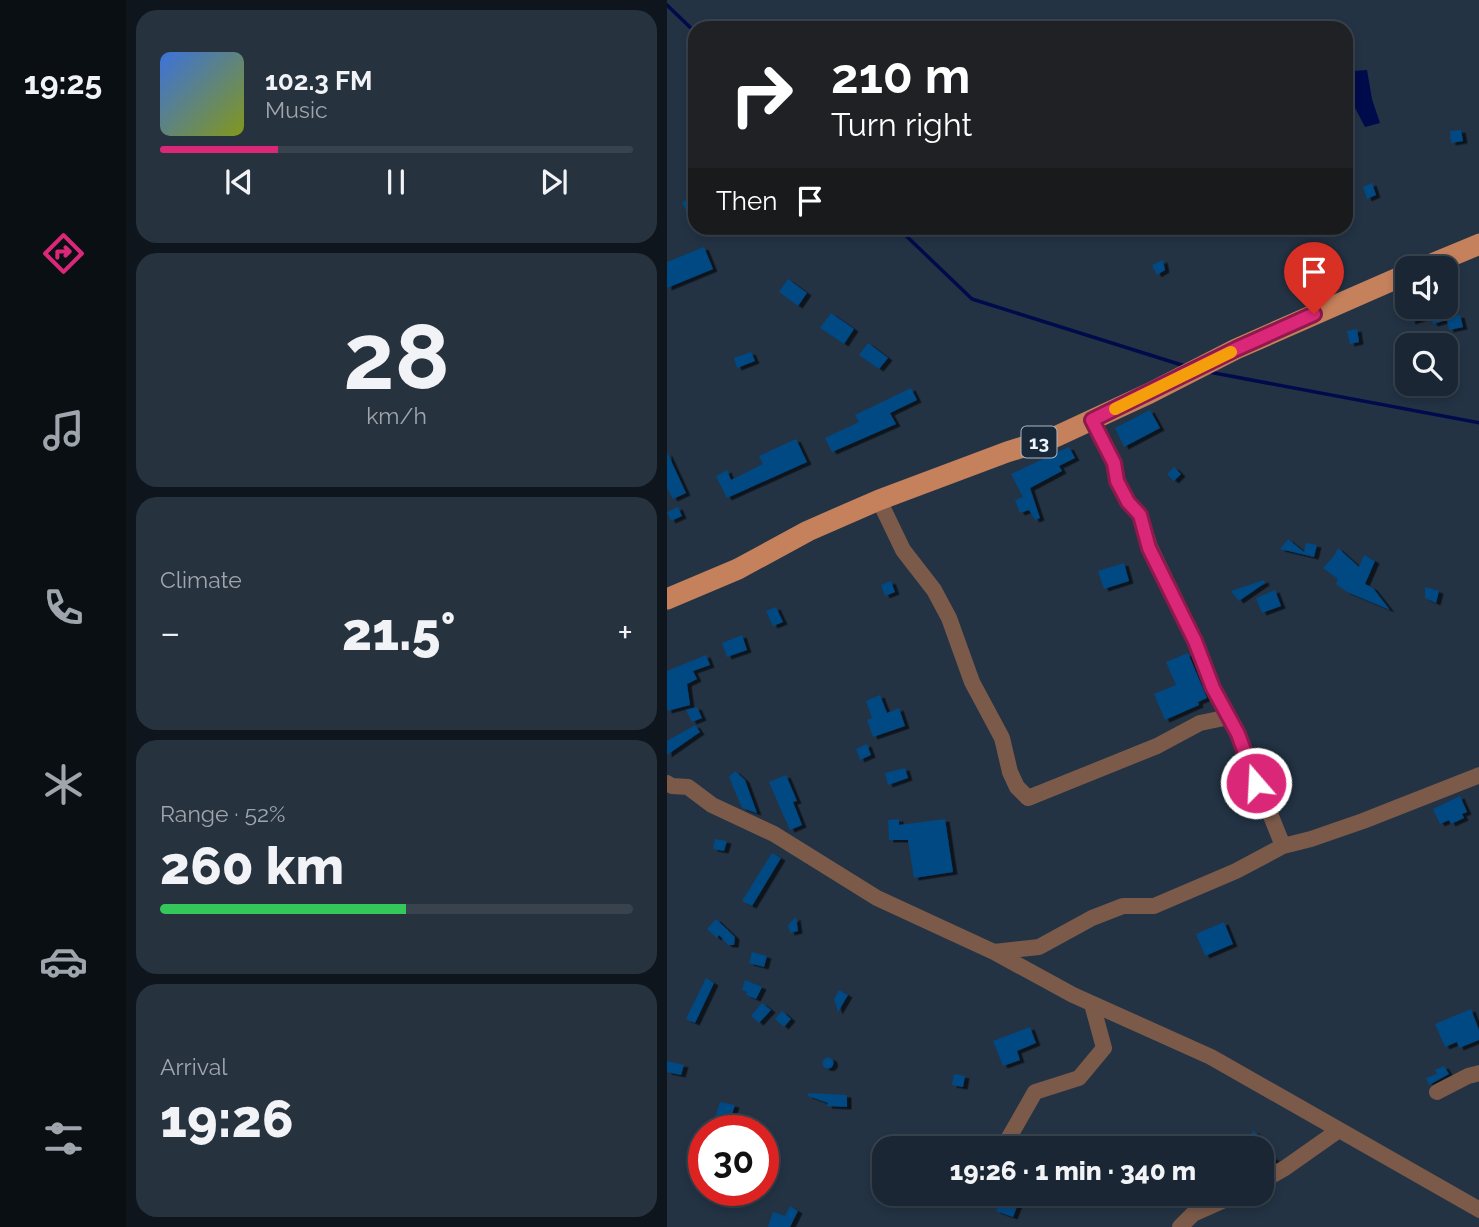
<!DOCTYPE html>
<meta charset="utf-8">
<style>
body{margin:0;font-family:Raleway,sans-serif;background:#27323f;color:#f1f3f6;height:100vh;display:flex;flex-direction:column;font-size:26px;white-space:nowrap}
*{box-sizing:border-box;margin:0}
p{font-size:23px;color:#9fa5ac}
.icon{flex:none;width:38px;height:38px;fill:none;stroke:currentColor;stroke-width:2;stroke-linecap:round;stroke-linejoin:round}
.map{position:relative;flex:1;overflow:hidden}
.side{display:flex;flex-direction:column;gap:10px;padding:10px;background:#0e151c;width:541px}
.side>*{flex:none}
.guide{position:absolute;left:21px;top:21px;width:665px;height:214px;border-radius:21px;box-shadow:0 4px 10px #0003,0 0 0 2px #38434e;background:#202124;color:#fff;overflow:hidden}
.controls{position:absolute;left:728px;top:256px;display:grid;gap:14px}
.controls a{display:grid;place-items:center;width:63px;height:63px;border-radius:14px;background:#1a2633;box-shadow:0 4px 10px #0003,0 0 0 2px #38434e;font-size:35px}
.speed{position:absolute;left:21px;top:1115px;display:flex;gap:14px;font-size:35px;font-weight:700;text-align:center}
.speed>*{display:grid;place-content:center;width:91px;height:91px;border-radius:50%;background:#1a2633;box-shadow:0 4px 10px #0003,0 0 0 2px #38434e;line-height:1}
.speed .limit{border:10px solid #d22;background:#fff;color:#111}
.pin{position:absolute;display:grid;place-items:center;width:60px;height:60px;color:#fff;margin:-72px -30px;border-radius:50% 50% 50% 0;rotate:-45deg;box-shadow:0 0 7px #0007}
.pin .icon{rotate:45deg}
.me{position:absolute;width:77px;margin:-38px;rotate:341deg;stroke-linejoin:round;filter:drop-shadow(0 0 5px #0008)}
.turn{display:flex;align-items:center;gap:24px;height:147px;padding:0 28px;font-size:32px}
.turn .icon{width:91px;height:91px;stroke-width:2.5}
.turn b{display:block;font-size:49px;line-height:60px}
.then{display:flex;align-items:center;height:66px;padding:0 28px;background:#0003;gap:14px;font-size:26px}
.big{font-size:52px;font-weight:800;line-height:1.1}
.side .widget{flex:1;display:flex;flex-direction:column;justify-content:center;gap:10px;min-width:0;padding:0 24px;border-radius:21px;background:#27323f}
.side .dial{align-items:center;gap:0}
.dial b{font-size:91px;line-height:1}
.song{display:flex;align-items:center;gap:21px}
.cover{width:84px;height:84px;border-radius:10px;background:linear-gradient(135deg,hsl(220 70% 55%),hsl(70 70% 35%))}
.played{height:7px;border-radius:4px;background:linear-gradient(90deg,#db2777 25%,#38434e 25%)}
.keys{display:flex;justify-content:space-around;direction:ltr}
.heat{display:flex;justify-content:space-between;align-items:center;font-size:38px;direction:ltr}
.charge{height:10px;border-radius:5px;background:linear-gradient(90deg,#34c759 52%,#38434e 0)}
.trip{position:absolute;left:205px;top:1136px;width:402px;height:70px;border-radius:21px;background:#1a2633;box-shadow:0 4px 10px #0003,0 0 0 2px #38434e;font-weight:800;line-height:70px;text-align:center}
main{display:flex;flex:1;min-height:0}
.dock{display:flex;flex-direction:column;width:126px;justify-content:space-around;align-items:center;background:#0a0f14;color:#9fa5ac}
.dock .icon{width:49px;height:49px}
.dock .selected{color:#db2777}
.dock b{font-size:32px;color:#f1f3f6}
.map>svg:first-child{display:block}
.water{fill:#000b4b}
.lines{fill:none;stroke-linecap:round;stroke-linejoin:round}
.stream{stroke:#000b4b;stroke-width:3.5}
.building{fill:#004883;filter:url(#shadow)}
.minor{stroke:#7c5a49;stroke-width:16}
.primary{stroke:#c5805c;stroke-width:21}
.route-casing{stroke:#8e194d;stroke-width:18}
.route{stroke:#db2777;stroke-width:12}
.slow{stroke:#f59e0b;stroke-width:12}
.labels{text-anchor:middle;stroke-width:7;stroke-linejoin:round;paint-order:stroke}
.shield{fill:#192939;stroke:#adb8c3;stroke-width:2}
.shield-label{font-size:19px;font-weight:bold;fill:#edf5fe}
</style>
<main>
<nav class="dock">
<b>19:25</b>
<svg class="icon selected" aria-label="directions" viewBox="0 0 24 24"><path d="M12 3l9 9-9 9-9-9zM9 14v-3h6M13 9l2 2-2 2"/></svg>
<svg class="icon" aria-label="music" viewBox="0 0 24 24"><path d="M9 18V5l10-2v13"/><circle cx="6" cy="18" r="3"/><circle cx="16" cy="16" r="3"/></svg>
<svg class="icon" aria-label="phone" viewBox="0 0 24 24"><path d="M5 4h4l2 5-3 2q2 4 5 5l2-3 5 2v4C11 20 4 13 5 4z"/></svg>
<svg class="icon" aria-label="climate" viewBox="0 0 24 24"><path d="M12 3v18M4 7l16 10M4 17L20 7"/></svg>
<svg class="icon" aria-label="car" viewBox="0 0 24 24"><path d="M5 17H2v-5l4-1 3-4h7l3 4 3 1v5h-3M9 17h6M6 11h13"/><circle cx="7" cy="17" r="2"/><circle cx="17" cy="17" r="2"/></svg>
<svg class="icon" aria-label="filters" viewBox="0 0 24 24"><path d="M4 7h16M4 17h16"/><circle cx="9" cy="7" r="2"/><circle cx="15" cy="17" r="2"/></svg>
</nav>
<section class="side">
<div class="widget">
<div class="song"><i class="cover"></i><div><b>102.3 FM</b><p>Music</p></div></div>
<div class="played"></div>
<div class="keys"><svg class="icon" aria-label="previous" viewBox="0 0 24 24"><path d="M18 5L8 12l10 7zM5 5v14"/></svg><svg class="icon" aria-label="pause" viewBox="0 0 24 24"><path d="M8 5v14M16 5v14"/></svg><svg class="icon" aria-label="next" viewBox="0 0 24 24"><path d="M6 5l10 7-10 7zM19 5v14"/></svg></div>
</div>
<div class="widget dial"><b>28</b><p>km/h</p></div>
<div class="widget"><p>Climate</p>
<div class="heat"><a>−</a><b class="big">21.5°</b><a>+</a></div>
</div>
<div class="widget"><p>Range · 52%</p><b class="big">260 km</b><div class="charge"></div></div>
<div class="widget"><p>Arrival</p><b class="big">19:26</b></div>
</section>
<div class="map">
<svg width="813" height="1227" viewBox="0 0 813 1227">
<defs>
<filter id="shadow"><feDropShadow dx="4.5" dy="2.5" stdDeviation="0" flood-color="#0009"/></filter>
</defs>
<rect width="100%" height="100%" fill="#233344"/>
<path class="water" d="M 700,70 L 705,99 L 713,123 L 698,127 L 687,106 L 679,109 L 679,97 L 683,97 L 687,71 Z"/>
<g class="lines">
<path class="stream" d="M 0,5 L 28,32
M 231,228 L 305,299 L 518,366
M 542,372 L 813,423"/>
</g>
<path class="building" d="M 794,130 L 796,141 L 784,143 L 783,131 Z
M 705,183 L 709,195 L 700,199 L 696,187 Z
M 25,197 L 28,209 L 20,213 L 15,202 Z
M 37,247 L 46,269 L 0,288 L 0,262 Z
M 496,260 L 498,270 L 490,275 L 485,265 Z
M 121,279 L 140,293 L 131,306 L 112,292 Z
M 781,305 L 783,317 L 793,315 L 796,327 L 782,330 L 780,320 L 766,324 L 762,313 Z
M 754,306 L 756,318 L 744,322 L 741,307 Z
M 164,313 L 187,329 L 177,344 L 153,328 Z
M 690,329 L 692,342 L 683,344 L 680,331 Z
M 201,343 L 221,358 L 212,369 L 192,355 Z
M 84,352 L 88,361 L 70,368 L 67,358 Z
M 244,388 L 250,400 L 223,413 L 229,424 L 165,452 L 158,438 L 192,422 L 188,415 Z
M 483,410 L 493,428 L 457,447 L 448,428 Z
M 129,439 L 140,462 L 60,498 L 49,476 L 60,470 L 64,480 L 96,464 L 92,456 Z
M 402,447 L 408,458 L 392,466 L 395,471 L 363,488 L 373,518 L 368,520 L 362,510 L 353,513 L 348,500 L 356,497 L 344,474 Z
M 0,452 L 19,493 L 6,499 L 0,488 Z
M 507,467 L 514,474 L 507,481 L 500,474 Z
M 11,507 L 15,516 L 4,521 L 0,512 Z
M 621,539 L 637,552 L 639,543 L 650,545 L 647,557 L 613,549 Z
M 671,548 L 692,567 L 697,555 L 708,561 L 698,584 L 706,588 L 723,610 L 680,592 L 669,584 L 671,579 L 656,568 L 667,556 Z
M 457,563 L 462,581 L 437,589 L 431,571 Z
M 597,580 L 598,583 L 572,601 L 564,591 Z
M 224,581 L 228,592 L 218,596 L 214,585 Z
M 758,587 L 772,591 L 769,603 L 758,598 Z
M 608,590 L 614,606 L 595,613 L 589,598 Z
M 109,607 L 116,622 L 106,626 L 99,611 Z
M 75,635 L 80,650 L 60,657 L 55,643 Z
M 521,653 L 540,698 L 531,702 L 532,705 L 498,720 L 487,694 L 509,685 L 499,662 Z
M 39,655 L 43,665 L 26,671 L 30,679 L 20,684 L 23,705 L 0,711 L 0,671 Z
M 213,695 L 220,713 L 232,708 L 238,726 L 206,737 L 200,720 L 205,718 L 199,701 Z
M 30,707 L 35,718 L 25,722 L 19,710 Z
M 28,725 L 33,732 L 0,755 L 0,741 Z
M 200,744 L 204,755 L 193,760 L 189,749 Z
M 238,768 L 241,778 L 221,785 L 218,773 Z
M 68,771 L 78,780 L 90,813 L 75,808 L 62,777 Z
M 119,775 L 130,801 L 126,802 L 135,825 L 123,830 L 102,782 Z
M 793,796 L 800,812 L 795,814 L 797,818 L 784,824 L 782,820 L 773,824 L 766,809 Z
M 232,819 L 232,825 L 278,819 L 286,872 L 247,878 L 241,840 L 222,840 L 221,820 Z
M 48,839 L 60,841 L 57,851 L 46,849 Z
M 105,853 L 114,858 L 85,906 L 75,901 Z
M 129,917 L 131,931 L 123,933 L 121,925 Z
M 49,919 L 68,937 L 67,945 L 61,945 L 52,935 L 50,938 L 40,929 Z
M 557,922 L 566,944 L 538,956 L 529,934 Z
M 85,952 L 100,956 L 97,967 L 82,963 Z
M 39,978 L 47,983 L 28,1023 L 19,1019 Z
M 78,980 L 95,987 L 89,999 L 79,995 L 80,992 L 75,990 Z
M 172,990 L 181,995 L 171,1012 L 167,999 Z
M 95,1003 L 104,1010 L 92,1023 L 84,1016 Z
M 804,1009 L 812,1030 L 812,1040 L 792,1048 L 790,1042 L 778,1047 L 768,1024 Z
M 115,1011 L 124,1019 L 117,1027 L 108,1019 Z
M 363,1027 L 369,1043 L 350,1051 L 353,1060 L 336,1066 L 326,1041 Z
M155.5 1063a5.5 5.5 0 1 1 11 0a5.5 5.5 0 1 1-11 0Z
M 0,1061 L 17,1065 L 14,1075 L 0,1072 Z
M 777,1066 L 782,1074 L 762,1085 L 759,1078 L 770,1074 L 768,1070 Z
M 287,1074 L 298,1076 L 296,1087 L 285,1085 Z
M 141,1093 L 180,1095 L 180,1107 L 160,1106 L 161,1103 L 141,1096 Z
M 53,1102 L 68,1105 L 61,1127 L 47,1122 Z
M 587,1131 L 593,1138 L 585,1146 L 578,1139 Z
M 595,1149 L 609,1160 L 595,1169 Z
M 334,1197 L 351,1204 L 346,1217 L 329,1211 Z
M 123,1206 L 131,1211 L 123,1227 L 101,1227 L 106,1212 L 118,1216 Z"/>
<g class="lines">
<path class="minor" d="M 425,420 L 447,463 L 450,481 L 461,502 L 473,515 L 483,547 L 528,641 L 546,688 L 571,734 L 616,846
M 212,500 L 236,550 L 267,590 L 282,618 L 305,682 L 335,738 L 343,772 L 350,787 L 361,798 L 490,746 L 533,723 L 562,717
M 0,783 L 5,786 L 21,787 L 45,805 L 107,834 L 210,898 L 327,952 L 406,995 L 544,1057 L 813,1210
M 327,952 L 372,947 L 425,918 L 456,906 L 487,906 L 569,871 L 616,846 L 644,839 L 696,821 L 813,775
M 770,1092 L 801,1076 L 813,1073
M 336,1148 L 368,1092 L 412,1078 L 437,1048 L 425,1004
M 595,1181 L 618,1168 L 672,1130
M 254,1197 L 255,1194
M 513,1227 L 526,1214 L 571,1194"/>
<path class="primary" d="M 755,268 L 813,244
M 0,599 L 71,569 L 141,531 L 212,500 L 340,452 L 388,437 L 483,393 L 569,349 L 740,274"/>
</g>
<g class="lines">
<g class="route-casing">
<path id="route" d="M 589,783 L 571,734 L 546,688 L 528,641 L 482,548 L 473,515 L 461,502 L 450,481 L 447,463 L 425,420 L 569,349 L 647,314"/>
</g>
<use href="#route" class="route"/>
<path class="slow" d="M 448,409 L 564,352"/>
</g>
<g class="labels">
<rect class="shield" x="354.5" y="426.5" width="35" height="31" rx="5"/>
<g class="shield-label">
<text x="372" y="449">13</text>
</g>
</g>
</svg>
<div class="controls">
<a><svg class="icon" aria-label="sound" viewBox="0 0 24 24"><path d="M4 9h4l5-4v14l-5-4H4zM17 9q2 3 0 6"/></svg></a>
<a><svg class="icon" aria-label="search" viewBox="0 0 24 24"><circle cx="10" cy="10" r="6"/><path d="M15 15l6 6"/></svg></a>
</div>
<div class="speed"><div class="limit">30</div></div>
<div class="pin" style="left:647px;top:314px;background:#d93025"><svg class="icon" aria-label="arrive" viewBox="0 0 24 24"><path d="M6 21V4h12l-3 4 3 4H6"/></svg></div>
<svg class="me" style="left:589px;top:783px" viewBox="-20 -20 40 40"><circle r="17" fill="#db2777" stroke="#fff" stroke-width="3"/><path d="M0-11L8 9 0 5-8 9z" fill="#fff"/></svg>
<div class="trip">19:26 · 1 min · 340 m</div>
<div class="guide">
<div class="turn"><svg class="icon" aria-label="right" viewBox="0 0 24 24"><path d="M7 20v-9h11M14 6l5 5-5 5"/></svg><div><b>210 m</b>Turn right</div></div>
<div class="then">Then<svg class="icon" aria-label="arrive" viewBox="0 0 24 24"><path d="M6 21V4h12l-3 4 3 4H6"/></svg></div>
</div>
</div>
</main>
